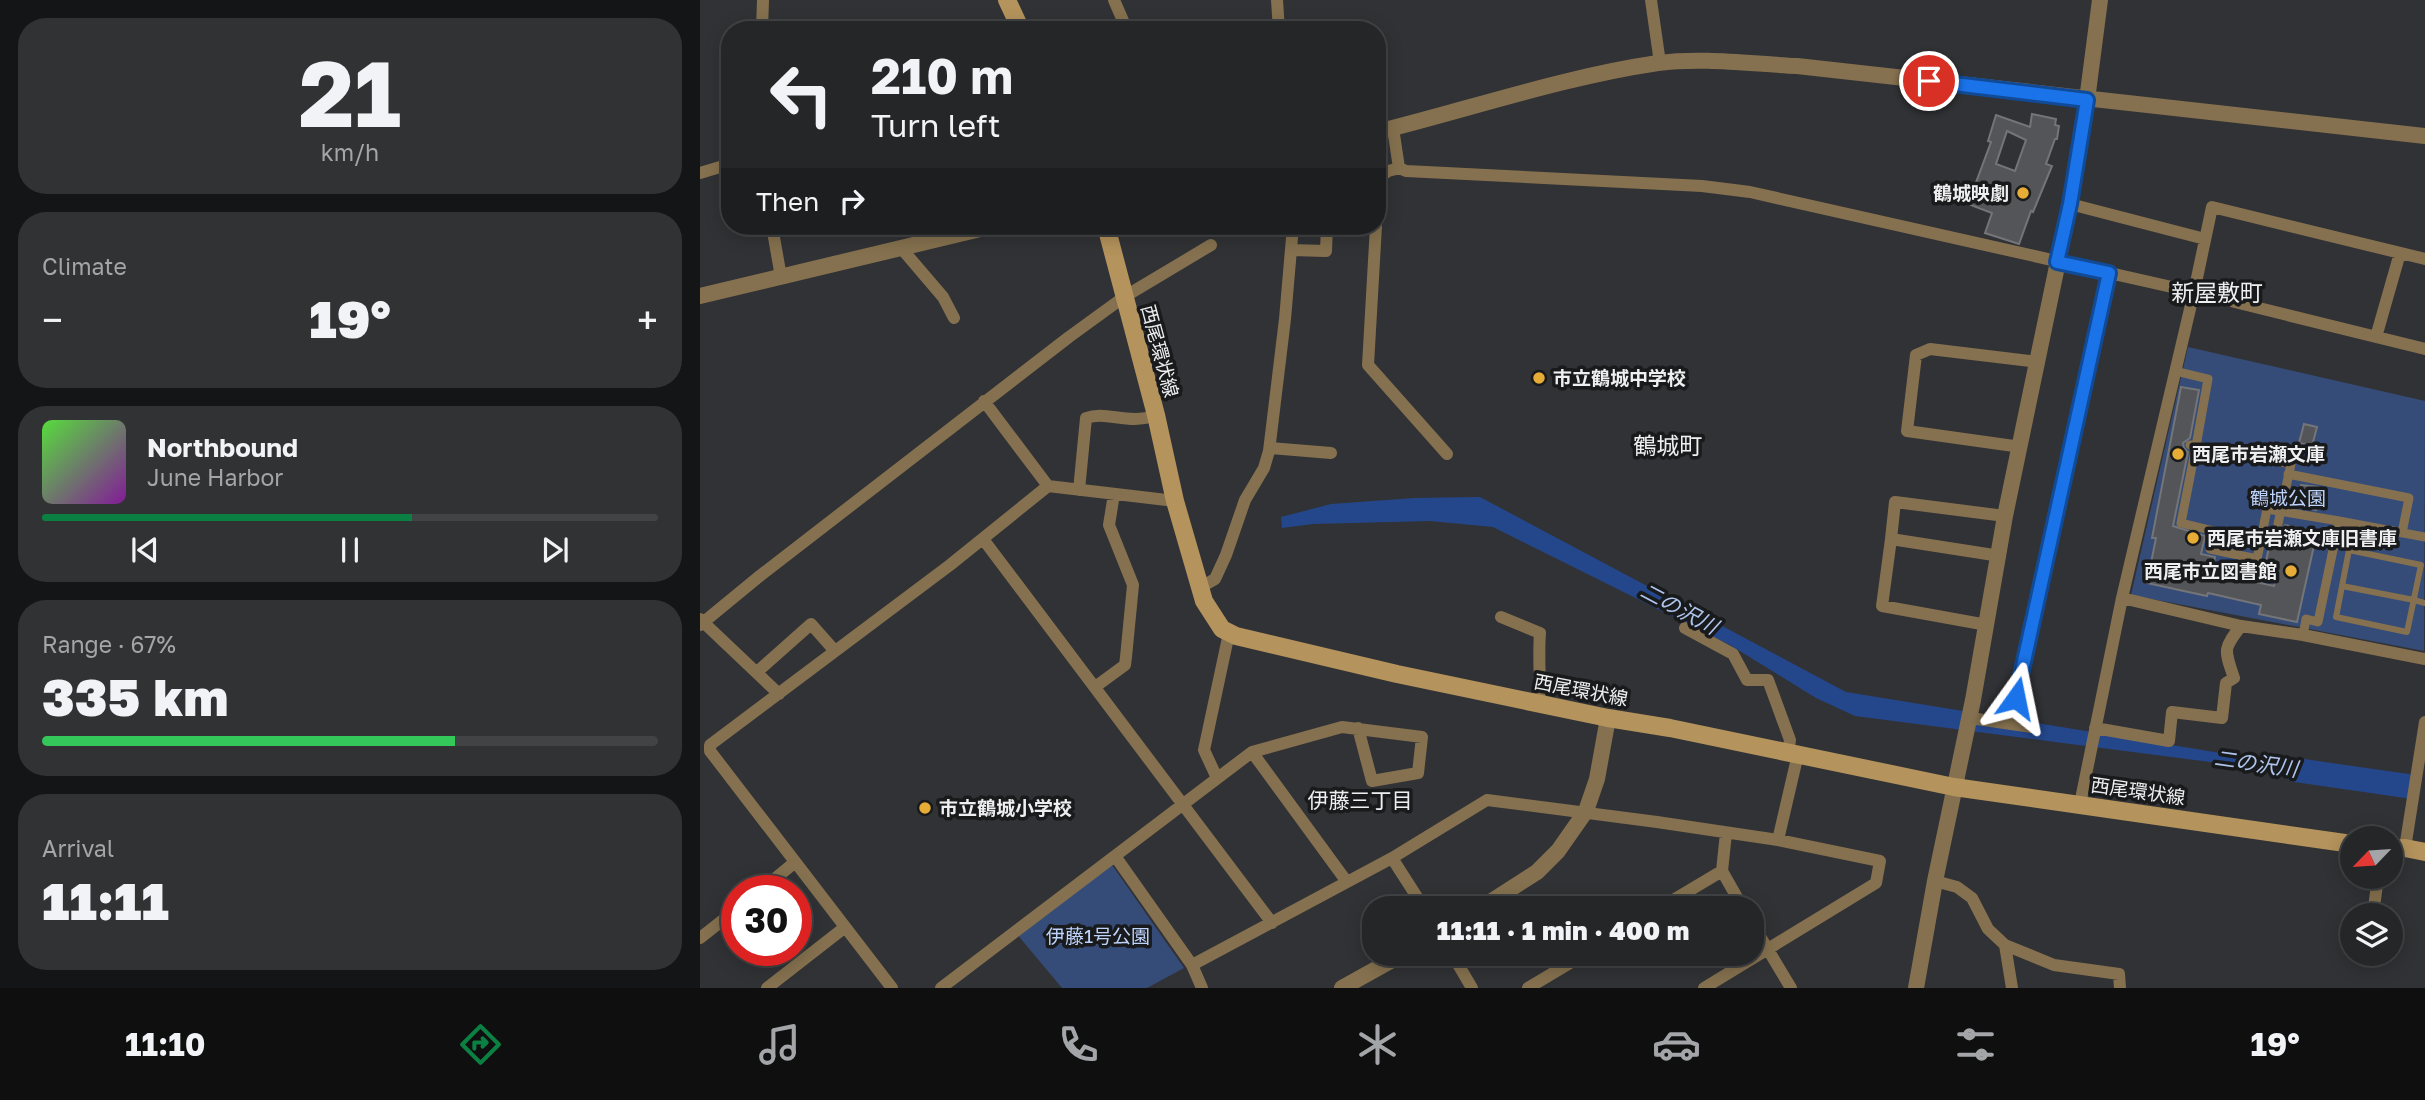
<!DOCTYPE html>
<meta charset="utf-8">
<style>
body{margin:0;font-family:"Golos Text","Noto Sans JP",sans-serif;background:#313234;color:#f1f3f6;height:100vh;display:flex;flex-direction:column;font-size:26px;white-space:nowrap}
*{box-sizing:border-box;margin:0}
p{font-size:23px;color:#a3a5a8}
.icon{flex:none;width:38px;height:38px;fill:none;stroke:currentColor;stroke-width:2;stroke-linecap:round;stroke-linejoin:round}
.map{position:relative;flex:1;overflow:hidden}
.details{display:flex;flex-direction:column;gap:18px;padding:18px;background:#141516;width:700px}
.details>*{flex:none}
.hud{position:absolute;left:21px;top:21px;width:665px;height:214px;border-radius:28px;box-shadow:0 4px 18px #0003,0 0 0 2px #424345;background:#252628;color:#f1f3f6;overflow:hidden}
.needle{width:46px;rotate:245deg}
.tools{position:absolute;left:1640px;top:826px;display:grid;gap:14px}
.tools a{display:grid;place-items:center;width:63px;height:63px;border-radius:50%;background:#252628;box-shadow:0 4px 18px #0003,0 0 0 2px #424345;font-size:35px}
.speed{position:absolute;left:21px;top:875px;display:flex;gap:14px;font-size:35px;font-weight:700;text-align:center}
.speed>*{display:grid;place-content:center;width:91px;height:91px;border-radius:50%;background:#252628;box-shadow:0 4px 18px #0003,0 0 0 2px #424345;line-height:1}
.speed .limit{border:10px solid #d22;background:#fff;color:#111}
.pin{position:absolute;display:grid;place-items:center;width:60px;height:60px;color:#fff;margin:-30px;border:4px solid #fff;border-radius:50%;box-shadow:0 2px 7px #0007}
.me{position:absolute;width:77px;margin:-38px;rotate:12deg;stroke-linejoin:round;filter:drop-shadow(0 0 5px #0008)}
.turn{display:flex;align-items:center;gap:24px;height:147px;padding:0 35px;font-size:32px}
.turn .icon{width:91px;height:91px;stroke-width:2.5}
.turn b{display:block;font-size:49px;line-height:60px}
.then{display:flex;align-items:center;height:66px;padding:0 35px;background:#0003;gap:14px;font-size:26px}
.big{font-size:52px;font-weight:800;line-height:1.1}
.details .tile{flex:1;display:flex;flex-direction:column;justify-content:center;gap:10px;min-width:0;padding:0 24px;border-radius:28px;background:#313234}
.details .dial{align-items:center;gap:0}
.dial b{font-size:91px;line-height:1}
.song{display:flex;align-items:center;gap:21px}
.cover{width:84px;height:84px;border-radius:10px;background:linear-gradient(135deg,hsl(110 70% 55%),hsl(290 70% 35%))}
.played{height:7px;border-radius:4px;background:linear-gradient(90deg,#0b8043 60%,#424345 60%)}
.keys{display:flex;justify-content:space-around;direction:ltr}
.heat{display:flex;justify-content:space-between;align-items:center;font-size:38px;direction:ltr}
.charge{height:10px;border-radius:5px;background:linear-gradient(90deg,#34c759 67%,#424345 0)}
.trip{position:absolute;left:662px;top:896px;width:402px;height:70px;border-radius:28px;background:#252628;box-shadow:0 4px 18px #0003,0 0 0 2px #424345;font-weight:800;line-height:70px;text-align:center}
.tab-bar{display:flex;height:112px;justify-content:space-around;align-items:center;background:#0f0f10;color:#a3a5a8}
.tab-bar .icon{width:49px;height:49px}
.tab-bar .current{color:#0b8043}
.tab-bar b{font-size:32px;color:#f1f3f6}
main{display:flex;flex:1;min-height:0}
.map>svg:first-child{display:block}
.green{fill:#354c78}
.water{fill:#24478c}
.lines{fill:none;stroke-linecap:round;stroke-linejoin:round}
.river{stroke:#24478c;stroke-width:24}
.building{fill:#545558;stroke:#747578;stroke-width:2;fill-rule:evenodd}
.service{stroke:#85714f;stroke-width:6}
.pedestrian{stroke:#85714f;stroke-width:9}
.minor{stroke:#85714f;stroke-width:12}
.tertiary{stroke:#85714f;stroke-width:16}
.secondary{stroke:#b4935c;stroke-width:18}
.route-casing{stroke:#114b97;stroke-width:18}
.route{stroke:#1a73e8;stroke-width:12}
.poi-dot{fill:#e7ac36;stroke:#191a1b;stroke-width:2.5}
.labels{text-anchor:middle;stroke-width:7;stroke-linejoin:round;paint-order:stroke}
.poi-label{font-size:19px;font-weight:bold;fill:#efeff1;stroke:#191a1b;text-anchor:start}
.street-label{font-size:19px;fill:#efeff1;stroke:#191a1b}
.park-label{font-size:19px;fill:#bdd3fb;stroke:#191a1b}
.water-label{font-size:21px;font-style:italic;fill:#afc5ed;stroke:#191a1b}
.neighbourhood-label{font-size:21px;fill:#efeff1;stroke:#191a1b}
.quarter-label{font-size:23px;fill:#efeff1;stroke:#191a1b}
</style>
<main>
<section class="details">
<div class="tile dial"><b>21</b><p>km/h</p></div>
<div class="tile"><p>Climate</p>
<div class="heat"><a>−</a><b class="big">19°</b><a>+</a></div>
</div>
<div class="tile">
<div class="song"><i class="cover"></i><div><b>Northbound</b><p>June Harbor</p></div></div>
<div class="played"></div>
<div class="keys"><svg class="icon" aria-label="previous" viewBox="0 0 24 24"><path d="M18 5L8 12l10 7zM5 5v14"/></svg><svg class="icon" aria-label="pause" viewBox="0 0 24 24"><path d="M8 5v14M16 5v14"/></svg><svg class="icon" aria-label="next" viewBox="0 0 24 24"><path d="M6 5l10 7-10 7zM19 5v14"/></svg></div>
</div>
<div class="tile"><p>Range · 67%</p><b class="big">335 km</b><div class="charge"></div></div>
<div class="tile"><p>Arrival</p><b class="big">11:11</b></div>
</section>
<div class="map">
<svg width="1725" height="988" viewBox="0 0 1725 988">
<rect width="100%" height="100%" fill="#313235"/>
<path class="green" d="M 1488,347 L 1725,401 L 1724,651 L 1431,595 Z
M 410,862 L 484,968 L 447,988 L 362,988 L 316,933 Z"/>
<path class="water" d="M 780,497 L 1146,692 L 1631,771 L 1626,777 L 1155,716 L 1116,698 L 1030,645 L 793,527 L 730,521 L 613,524 L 582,528 L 581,517 L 631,504 L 715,498 Z
M 1527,557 L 1573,568 L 1571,579 L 1525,569 Z"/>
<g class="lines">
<path class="river" d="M 1596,770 L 1707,786"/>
</g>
<path class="building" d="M 1332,114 L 1356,119 L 1355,125 L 1359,126 L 1357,139 L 1355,139 L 1346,164 L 1352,166 L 1333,212 L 1331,211 L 1319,244 L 1285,233 L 1292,213 L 1268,204 L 1291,142 L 1288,141 L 1296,115 L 1330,127 ZM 1307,131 L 1326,140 L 1315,171 L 1296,164 Z
M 1481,387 L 1499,390 L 1490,438 L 1483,443 L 1484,448 L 1488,452 L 1473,526 L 1505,536 L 1501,554 L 1515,557 L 1512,572 L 1574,586 L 1578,564 L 1566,561 L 1573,529 L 1581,530 L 1585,525 L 1617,532 L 1597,622 L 1559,614 L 1561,605 L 1508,593 L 1507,596 L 1447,583 L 1456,538 L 1452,538 Z
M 1604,424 L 1617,427 L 1612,446 L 1599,443 Z
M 1601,485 L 1618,487 L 1616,510 L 1599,507 Z"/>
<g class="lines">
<path class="service" d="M 1642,586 L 1636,617 L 1707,632 L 1721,565 L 1649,550 L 1642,586 L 1714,600 L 1725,603"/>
<path class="pedestrian" d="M 1475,371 L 1508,379 L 1496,446 L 1591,464 L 1578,524
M 1490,445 L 1496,446 L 1481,523 L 1514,531 L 1510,549 L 1557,559 L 1567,509 L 1639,521
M 1588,474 L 1709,498 L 1702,533
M 1603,635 L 1606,619 L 1618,622 L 1639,521 L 1725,537"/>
<path class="minor" d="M 414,0 L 427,30
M 577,0 L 579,30
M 951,0 L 960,63
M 62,30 L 63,0
M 693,128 L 699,168 L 706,171 L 1002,186 L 1050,192 L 1494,292 L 1725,349
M 0,173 L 30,164
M 1370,204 L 1505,239
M 677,207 L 681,176 L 688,171 L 700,168
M 72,226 L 81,277
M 676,226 L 668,365 L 747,454
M 202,249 L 243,297 L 254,318
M 591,250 L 626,251 L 627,226
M 1676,337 L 1700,253
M 284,401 L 348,486
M 1321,447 L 1207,431 L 1216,355 L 1230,349 L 1338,362
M 570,448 L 631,453
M 379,490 L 386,418 C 407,410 428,426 456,415
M 283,539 L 572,923
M 1191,539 L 1195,502 L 1305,516
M 501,587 L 515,579 L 526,555 L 545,500 L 564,468 L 569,451 L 585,319 L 593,226
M 1422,598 L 1541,626 L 1603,635 L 1725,659
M 801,617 L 840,633 C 838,657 841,680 839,704
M 0,619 L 79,694
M 0,625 L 61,575 L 369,337 L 424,297 L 511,245
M 1287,625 L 1182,606 L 1191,539 L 1300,556
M 985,628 L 1033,654 L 1047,680 L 1068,680 L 1090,740 L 1088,752
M 57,672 L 111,624 L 134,650
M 395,687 L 425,665 L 426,657 L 433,585 L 409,525 L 414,494
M 1270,718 L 1332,727
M 1310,724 L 1409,273
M 1395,728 L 1469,741 L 1472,712 L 1522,718 L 1526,683 L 1534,678 C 1524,649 1523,649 1541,626
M 552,752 L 647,882
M 517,778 L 504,750 L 529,633
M 1380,804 L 1422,598 L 1494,292 L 1512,207 L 1725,259
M 1026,833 L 1022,871 L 1043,908
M 1078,840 L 1098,754
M 1705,848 L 1725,722
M 415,856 L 492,965 L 502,988
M 692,858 L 724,908
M 1235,881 L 1257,887 L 1272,898 L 1288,929 L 1305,945 L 1312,988
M 60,891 L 94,863
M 960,908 L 1022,871
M 1673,915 L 1678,877
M 1052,923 L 1091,988
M 0,938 L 37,909
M 1305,945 L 1354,965 L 1419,974 L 1420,988
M 752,954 L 772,988
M 1673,958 L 1673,954
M 492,965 L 692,858 L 787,800 L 957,822 L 1078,840 L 1180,861 L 1176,883 L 1004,988
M 67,988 L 144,928
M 192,988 L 10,751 L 10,745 L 250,565 L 348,486 L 475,501
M 241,988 L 552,752 L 642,727 L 722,737 L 718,773 L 672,781 L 658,728
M 828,988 L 885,954"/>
<path class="tertiary" d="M 677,132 C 770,109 863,77 958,63 C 1003,57 1051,64 1097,66 L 1725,136
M 0,296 L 293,226
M 781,908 L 837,872 L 858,851 L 886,811 L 897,779 L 908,718
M 642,988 L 703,954
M 1216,988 L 1235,881 L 1273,700 L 1305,516 L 1370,204 L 1387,100 L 1400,0"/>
<path class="secondary" d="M 307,0 L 321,30
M 406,226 L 456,415 L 475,501 L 504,601 L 522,629 L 536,636 L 697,674 L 908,718 L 970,728 L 1254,787 L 1652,844
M 1690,849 L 1705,848 L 1725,852"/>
</g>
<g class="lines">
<g class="route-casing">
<path id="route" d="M 1229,81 L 1387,100 L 1370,204 L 1357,262 L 1409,273 L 1316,698"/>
</g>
<use href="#route" class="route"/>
</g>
<g class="poi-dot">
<circle cx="1323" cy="193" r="7"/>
<circle cx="839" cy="378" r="7"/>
<circle cx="1478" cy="454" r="7"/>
<circle cx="1493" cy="538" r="7"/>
<circle cx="1591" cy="571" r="7"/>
<circle cx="225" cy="808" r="7"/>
</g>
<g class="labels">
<g class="poi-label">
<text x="1309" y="200" text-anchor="end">鶴城映劇</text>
<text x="853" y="385">市立鶴城中学校</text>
<text x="1492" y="461">西尾市岩瀬文庫</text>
<text x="1507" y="545">西尾市岩瀬文庫旧書庫</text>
<text x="1577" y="578" text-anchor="end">西尾市立図書館</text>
<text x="239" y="815">市立鶴城小学校</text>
</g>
<g class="street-label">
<text transform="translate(460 351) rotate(75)" y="7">西尾環状線</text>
<text transform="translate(881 690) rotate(11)" y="7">西尾環状線</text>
<text transform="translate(1438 791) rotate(8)" y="7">西尾環状線</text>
</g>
<g class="park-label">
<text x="1588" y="505">鶴城公園</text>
<text x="398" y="943">伊藤1号公園</text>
</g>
<g class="water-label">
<text transform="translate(979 609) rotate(28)" y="7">二の沢川</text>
<text transform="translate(1556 764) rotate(8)" y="7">二の沢川</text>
</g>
<g class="neighbourhood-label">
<text x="660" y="808">伊藤三丁目</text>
</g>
<g class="quarter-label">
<text x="1517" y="301">新屋敷町</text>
<text x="968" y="454">鶴城町</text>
</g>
</g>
</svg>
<div class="tools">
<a><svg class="needle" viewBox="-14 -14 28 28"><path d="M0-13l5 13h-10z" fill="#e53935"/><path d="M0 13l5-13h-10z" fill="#a3a5a8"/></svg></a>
<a><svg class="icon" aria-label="layers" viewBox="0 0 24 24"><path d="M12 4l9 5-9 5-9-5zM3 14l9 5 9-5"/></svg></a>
</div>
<div class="speed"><div class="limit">30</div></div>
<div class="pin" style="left:1229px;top:81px;background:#d93025"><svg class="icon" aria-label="arrive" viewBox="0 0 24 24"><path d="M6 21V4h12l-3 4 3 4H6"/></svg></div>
<svg class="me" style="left:1316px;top:698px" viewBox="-20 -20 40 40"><path d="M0-17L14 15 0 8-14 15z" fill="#1a73e8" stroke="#fff" stroke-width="4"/></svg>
<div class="trip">11:11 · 1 min · 400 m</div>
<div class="hud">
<div class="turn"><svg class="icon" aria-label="left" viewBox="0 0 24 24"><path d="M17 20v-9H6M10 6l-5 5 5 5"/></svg><div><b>210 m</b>Turn left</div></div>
<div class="then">Then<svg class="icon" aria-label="right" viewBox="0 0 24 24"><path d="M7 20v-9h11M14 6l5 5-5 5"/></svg></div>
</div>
</div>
</main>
<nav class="tab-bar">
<b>11:10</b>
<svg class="icon current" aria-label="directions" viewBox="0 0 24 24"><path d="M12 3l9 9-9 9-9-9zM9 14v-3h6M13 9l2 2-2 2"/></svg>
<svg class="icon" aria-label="music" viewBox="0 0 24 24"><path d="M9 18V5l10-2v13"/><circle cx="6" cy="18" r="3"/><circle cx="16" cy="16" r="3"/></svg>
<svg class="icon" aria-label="phone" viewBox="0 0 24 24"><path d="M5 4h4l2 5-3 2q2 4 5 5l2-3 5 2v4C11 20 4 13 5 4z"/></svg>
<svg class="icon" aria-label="climate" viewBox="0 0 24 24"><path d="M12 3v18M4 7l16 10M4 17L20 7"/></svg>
<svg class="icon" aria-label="car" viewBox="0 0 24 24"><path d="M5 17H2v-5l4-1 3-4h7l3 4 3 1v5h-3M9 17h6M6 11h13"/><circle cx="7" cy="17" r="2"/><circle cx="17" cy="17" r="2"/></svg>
<svg class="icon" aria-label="filters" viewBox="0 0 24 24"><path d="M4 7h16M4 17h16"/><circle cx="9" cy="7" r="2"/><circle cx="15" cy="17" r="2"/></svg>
<b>19°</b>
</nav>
